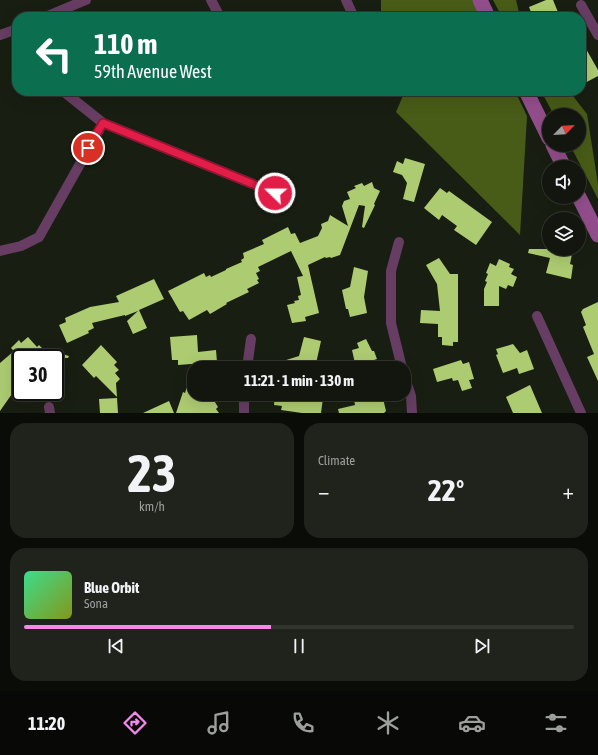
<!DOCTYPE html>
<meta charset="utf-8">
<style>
body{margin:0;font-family:"Asap Condensed",sans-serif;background:#20231c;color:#f1f3f6;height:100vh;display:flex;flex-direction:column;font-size:15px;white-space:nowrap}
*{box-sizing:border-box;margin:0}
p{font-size:13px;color:#9d9f9e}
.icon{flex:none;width:22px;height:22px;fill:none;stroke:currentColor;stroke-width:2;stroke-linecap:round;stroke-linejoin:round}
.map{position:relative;height:413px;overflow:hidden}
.sheet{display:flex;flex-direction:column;gap:10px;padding:10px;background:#0a0c08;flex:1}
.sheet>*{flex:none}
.guide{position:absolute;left:12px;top:12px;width:574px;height:84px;border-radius:16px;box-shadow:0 4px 16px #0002,0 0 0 1px #32352e;background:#0b6e4f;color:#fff;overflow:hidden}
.needle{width:26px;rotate:65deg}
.fabs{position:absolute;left:542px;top:108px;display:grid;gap:8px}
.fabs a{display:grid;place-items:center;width:44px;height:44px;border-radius:50%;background:#13160e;box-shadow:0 4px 16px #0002,0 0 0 1px #32352e;font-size:20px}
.speed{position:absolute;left:12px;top:349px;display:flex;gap:8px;font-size:20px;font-weight:700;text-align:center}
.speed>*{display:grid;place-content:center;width:52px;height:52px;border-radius:50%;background:#13160e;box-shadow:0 4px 16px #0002,0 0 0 1px #32352e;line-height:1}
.speed .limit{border:2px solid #111;border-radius:6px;background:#fff;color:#111}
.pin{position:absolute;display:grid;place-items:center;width:34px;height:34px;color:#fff;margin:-17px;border:2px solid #fff;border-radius:50%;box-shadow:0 1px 4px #0007}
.me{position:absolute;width:44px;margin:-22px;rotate:292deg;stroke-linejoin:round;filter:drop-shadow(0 0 3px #0008)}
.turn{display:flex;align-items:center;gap:14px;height:84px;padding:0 16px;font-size:18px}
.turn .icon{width:52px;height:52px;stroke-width:2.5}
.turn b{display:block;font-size:28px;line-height:34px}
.big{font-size:30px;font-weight:700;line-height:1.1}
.sheet .tile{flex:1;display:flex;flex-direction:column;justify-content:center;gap:6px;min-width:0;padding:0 14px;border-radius:16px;background:#20231c}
.sheet .dial{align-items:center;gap:0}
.dial b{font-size:52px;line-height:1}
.song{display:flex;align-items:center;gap:12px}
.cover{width:48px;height:48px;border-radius:6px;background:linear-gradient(135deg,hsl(150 70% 55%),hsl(70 70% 35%))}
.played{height:4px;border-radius:2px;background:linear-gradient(90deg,#f688ed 45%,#32352e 45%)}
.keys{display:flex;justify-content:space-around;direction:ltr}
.heat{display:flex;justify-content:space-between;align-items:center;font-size:22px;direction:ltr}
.sheet .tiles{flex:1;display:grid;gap:10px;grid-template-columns:1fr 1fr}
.tile:last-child{grid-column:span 2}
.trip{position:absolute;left:187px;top:361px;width:224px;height:40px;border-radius:16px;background:#13160e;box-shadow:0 4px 16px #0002,0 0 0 1px #32352e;font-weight:700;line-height:40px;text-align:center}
.tabs{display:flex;height:64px;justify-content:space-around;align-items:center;background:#080906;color:#9d9f9e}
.tabs .icon{width:28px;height:28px}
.tabs .on{color:#f688ed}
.tabs b{font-size:18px;color:#f1f3f6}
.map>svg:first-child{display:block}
.forest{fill:#485c17}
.building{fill:#adcb71}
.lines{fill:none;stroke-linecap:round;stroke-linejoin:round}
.street{stroke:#673d63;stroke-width:10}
.secondary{stroke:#924e8c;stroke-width:15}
.route-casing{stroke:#92132f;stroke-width:10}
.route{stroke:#e11d48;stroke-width:7}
</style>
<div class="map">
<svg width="598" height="413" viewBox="0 0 598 413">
<rect width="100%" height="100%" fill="#191e12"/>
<path class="forest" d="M 381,0 L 473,0 L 481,17 L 381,17 Z
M 493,0 L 516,0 L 520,17 L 502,17 Z
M 405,91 L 515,91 L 527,116 L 520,235 L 396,112 Z
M 541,91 L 569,91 L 587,114 L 598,184 L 598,199 L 570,145 L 579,145 L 579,115 L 554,115 Z"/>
<path class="building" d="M 546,0 L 553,0 L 560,17 L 533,17 L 529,7 Z
M 581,40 L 598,70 L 598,76 L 581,85 Z
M 405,158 L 425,164 L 414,202 L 403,199 L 407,183 L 402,175 L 393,172 L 397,161 L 403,164 Z
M 372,182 L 374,188 L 380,191 L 374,204 L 375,205 L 364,228 L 362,227 L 365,206 L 359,205 L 340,255 L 331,258 L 330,257 L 326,258 L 325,257 L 308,265 L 319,313 L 305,317 L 306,321 L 292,323 L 287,305 L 295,303 L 294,301 L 299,300 L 298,296 L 301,295 L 297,277 L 303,276 L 291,251 L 258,267 L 260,271 L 256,273 L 259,279 L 257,280 L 259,283 L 247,289 L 249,292 L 226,303 L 227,304 L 210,314 L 207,310 L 189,320 L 183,311 L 180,312 L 168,291 L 204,273 L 206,277 L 210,275 L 211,277 L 226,270 L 226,269 L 242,262 L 241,260 L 244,258 L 243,253 L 264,244 L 262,240 L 288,227 L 291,234 L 295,233 L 300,243 L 318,236 L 322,228 L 321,224 L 328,221 L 330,215 L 348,226 L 342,206 L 344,201 L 350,199 L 347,192 L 356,188 L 354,186 L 362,183 L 364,186 Z
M 440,188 L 447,193 L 449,191 L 492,222 L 476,245 L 454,230 L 457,226 L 442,215 L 439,220 L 424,208 Z
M 529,249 L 573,249 L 570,264 L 573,265 L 571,279 L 546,273 L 550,258 L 528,253 Z
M 439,258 L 450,274 L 458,274 L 458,342 L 453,342 L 453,346 L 442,345 L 442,337 L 438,337 L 438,324 L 420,323 L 421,310 L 440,311 L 437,284 L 426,265 Z
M 499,259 L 510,264 L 509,267 L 514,269 L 511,274 L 517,277 L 513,287 L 508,285 L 506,289 L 499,286 L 499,306 L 484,306 L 484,289 L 487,282 L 485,281 L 488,274 L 486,273 L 490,263 L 496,266 Z
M 354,267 L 368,271 L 364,297 L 367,313 L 350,317 L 348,309 L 346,309 L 342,290 L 350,287 Z
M 154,279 L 164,299 L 139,310 L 147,328 L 133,334 L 127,321 L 138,311 L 125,316 L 125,315 L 92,323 L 94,328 L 88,331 L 89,333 L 67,343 L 59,325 L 66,322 L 65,318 L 90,307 L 119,302 L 116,296 Z
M 598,302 L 598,381 L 587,357 L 594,354 L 583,327 L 586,325 L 581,312 L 583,309 Z
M 197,335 L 198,352 L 216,350 L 217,362 L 178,365 L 178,360 L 172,360 L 170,337 Z
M 28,337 L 37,347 L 39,345 L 42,348 L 69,356 L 68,358 L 21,358 L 21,368 L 15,374 L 21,377 L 21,381 L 0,411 L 0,363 L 14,351 L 11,348 L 19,340 L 21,343 Z
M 304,337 L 321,341 L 315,368 L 267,368 L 267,366 L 299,356 Z
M 366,339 L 372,351 L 374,351 L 377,359 L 374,360 L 376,368 L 356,368 L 352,350 L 359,348 L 357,343 Z
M 513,344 L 520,353 L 527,350 L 534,369 L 519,374 L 517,368 L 503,373 L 496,355 L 498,354 L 496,349 Z
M 101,345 L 117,362 L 114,365 L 119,370 L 115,373 L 120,379 L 116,383 L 117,397 L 96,376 L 94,378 L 82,365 Z
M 461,360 L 463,364 L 469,362 L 474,379 L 469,380 L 472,388 L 462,391 L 458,380 L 453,381 L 452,378 L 437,382 L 433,369 Z
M 192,371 L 194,372 L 194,394 L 210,394 L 218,407 L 216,409 L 219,413 L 176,413 L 183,392 L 185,393 Z
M 530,385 L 542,413 L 513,413 L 506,397 Z
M 282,394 L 311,394 L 311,397 L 323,398 L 321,413 L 302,413 L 281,410 L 282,406 L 274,405 L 275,395 L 282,395 Z
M 353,394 L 382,394 L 386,411 L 384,413 L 339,413 L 338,409 L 355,405 Z
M 117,398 L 118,413 L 100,413 L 99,399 Z
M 169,401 L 174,413 L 143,413 Z"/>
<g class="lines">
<path class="street" d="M 211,0 L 220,17
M 346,0 L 352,13
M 581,5 L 598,35
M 45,17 L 86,0
M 0,35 L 17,29
M 63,91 L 103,123 L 275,193
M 399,242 L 391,271 L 391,323 L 402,368
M 0,251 L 21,246 L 39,237 L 103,123
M 537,316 L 581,413
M 247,368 L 251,339
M 404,375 L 411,396 L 412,413
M 244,394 L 244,413
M 49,407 L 50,413"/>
<path class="secondary" d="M 480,0 L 488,17
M 526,91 L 549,138
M 553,145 L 564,167
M 579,197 L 598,235"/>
</g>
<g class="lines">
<g class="route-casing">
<path id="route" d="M 88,148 L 103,123 L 275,193"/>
</g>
<use href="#route" class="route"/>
</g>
</svg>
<div class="fabs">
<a><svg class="needle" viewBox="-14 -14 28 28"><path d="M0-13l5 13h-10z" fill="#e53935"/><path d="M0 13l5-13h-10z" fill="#9d9f9e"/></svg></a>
<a><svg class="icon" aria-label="sound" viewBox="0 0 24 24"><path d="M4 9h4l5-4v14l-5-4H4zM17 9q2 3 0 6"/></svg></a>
<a><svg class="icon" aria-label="layers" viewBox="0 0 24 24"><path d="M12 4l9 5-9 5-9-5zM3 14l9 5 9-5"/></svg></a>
</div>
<div class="speed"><div class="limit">30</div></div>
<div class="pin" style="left:88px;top:148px;background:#d93025"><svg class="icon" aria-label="arrive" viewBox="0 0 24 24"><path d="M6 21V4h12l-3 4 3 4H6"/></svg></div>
<svg class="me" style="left:275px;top:193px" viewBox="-20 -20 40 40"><circle r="17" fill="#e11d48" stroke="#fff" stroke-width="3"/><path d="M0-11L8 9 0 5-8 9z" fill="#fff"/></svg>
<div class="trip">11:21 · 1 min · 130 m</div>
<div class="guide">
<div class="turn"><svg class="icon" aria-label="left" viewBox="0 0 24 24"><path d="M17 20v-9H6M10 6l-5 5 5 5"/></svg><div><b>110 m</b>59th Avenue West</div></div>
</div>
</div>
<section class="sheet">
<div class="tiles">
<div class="tile dial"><b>23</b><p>km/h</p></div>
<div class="tile"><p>Climate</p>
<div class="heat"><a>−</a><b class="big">22°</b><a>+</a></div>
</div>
<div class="tile">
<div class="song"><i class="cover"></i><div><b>Blue Orbit</b><p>Sona</p></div></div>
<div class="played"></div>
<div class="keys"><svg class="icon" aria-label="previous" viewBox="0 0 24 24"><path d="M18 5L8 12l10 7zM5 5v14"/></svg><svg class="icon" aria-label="pause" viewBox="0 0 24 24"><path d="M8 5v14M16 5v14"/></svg><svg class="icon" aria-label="next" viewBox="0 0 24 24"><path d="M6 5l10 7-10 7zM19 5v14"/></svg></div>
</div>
</div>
</section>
<nav class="tabs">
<b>11:20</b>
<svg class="icon on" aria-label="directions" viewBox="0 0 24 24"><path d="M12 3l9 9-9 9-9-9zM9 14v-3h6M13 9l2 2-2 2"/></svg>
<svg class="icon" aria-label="music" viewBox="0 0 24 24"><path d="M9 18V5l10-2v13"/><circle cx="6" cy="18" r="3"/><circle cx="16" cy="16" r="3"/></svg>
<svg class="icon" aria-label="phone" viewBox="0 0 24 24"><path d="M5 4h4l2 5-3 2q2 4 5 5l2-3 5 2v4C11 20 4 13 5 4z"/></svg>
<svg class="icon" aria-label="climate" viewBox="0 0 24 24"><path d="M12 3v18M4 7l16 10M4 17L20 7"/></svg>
<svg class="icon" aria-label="car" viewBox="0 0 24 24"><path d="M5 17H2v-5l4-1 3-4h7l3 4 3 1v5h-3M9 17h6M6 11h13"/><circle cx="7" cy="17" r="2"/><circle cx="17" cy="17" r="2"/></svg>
<svg class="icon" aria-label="filters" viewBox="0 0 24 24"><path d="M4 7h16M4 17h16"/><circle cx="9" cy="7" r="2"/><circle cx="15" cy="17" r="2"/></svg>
</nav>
